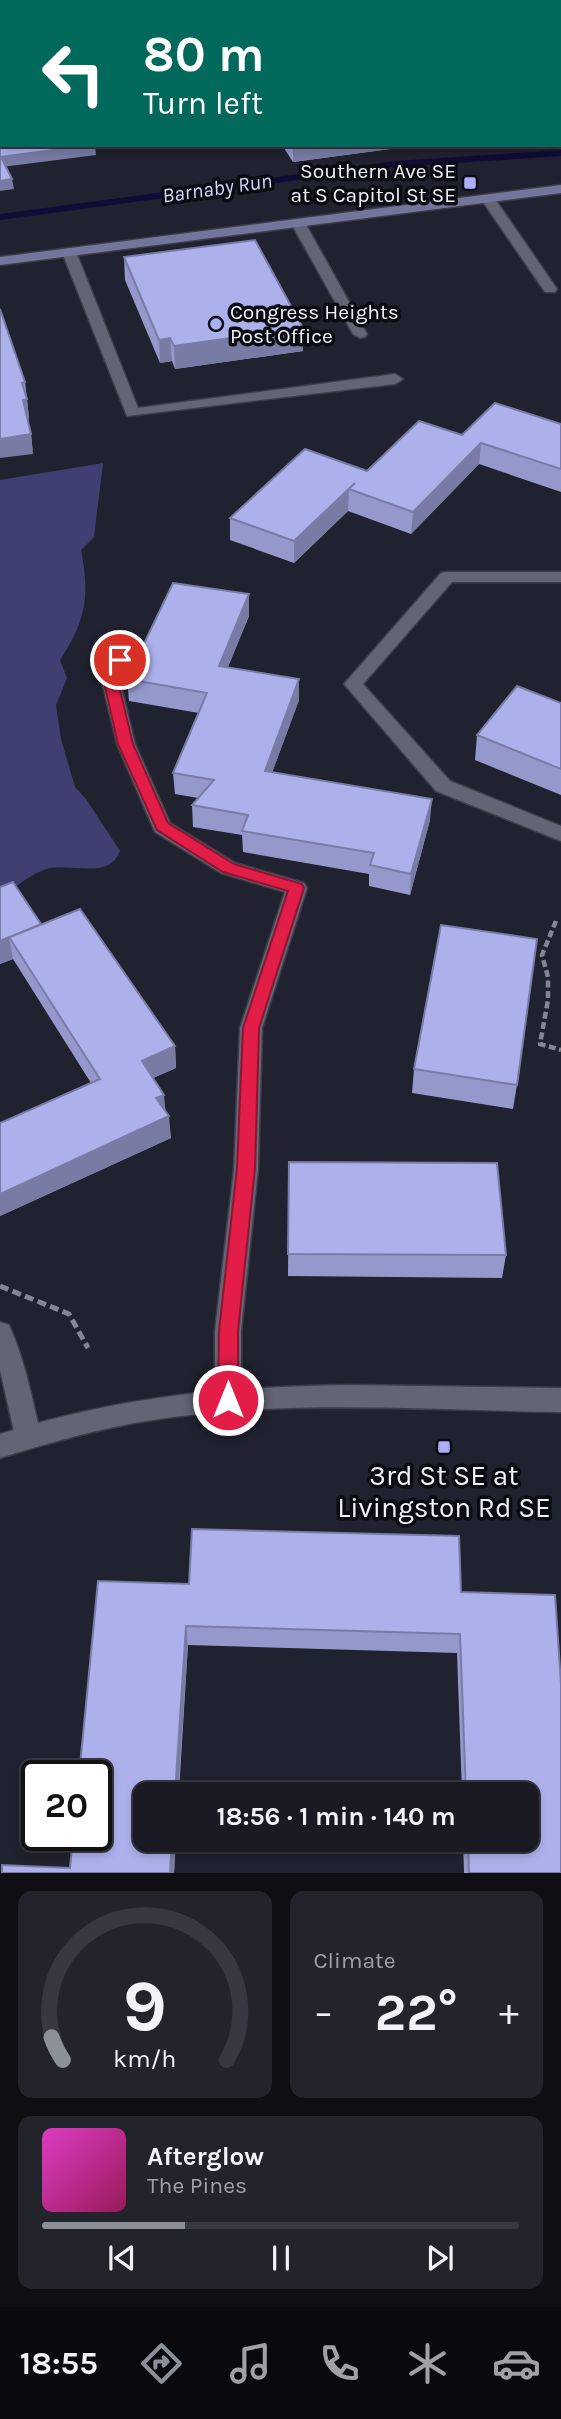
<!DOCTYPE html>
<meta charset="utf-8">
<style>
body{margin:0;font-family:Karla,sans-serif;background:#22232b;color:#f1f3f6;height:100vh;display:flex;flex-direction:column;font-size:26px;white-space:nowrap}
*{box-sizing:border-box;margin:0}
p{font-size:23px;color:#9fa1a6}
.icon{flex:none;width:38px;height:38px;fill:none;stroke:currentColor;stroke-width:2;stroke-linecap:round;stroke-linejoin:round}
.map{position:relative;height:1873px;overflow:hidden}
.sheet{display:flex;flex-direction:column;gap:18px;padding:18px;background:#0e0e13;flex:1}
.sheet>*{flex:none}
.top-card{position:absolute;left:0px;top:0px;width:562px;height:147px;box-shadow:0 4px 10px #0003,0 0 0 2px #373841;background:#00695c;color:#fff;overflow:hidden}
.speed{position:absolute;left:21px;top:1760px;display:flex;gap:14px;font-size:35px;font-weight:700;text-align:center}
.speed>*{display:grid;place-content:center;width:91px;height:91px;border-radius:50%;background:#191a23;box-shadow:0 4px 10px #0003,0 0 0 2px #373841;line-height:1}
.speed .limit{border:4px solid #111;border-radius:10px;background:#fff;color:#111}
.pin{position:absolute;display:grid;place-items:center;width:60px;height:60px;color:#fff;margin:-30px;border:4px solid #fff;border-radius:50%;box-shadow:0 2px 7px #0007}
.me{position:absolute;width:77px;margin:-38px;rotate:0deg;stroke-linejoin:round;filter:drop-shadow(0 0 5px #0008)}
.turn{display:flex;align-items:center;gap:24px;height:147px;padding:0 28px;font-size:32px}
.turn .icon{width:91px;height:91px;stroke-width:2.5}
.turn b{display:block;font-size:49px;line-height:60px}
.big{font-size:52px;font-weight:700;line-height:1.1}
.sheet .tile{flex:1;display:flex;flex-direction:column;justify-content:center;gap:10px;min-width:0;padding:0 24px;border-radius:14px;background:#22232b}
.sheet .dial{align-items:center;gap:0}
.dial svg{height:182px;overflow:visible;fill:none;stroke:#373841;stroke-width:7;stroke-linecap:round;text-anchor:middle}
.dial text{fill:#f1f3f6;stroke:none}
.song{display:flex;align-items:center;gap:21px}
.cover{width:84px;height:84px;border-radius:10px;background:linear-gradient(135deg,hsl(310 70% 55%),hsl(330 70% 35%))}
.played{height:7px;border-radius:4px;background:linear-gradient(90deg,#8c9099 30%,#373841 30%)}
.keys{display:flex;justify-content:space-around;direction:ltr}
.heat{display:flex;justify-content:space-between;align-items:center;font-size:38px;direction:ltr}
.sheet .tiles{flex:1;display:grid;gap:18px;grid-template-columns:1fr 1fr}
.tile:last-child{grid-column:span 2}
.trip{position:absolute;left:133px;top:1782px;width:406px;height:70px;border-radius:14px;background:#191a23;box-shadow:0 4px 10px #0003,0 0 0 2px #373841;font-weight:700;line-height:70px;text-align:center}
.dock{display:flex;height:112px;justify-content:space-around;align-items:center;background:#0a0a0e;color:#9fa1a6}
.dock .icon{width:49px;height:49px}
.dock .selected{color:#8c9099}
.dock b{font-size:32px;color:#f1f3f6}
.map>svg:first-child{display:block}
.green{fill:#3f4071}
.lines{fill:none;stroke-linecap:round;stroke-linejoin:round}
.stream{fill:#110b38;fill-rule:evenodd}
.service-casing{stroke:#3d3e49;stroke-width:3}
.minor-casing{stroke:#3d3e49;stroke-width:3}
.secondary-casing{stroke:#3d3e49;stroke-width:3}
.path-far1{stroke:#858691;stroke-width:4.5;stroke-dasharray:7 3.5;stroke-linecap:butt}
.path{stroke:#858691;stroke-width:5;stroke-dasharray:9 4.5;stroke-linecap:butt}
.service{fill:#636575;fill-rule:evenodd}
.minor{fill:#636575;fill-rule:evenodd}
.secondary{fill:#73759d;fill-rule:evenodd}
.wall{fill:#9498cb}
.shaded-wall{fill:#787ca5}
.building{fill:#acb1ec;stroke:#787ca5;stroke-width:2}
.route{fill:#e11d48;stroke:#92132f;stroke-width:2}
.poi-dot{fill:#abaffb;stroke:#0b0c12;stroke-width:2.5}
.labels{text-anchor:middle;stroke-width:7;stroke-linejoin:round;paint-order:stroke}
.far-poi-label{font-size:21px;fill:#f1f2fb;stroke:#0b0c12;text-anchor:end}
.far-water-label{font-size:21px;font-style:italic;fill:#d4d7f8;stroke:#0b0c12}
.near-poi-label{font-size:28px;fill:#f1f2fb;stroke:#0b0c12}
</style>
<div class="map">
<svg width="561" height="1873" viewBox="0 0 561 1873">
<rect width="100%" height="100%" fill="#21222f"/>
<path class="green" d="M 103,463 L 94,537 L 81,550 C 90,597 86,620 60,660 L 67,678 L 56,705 L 61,739 L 75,787 L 86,799 L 120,851 C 108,883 65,859 41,871 C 27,877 13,889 0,898 L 0,480 Z"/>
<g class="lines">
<path class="stream" d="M 561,150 L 561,156 L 395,167 L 0,220 L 0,214 L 395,161 Z"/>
<g class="service-casing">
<path id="service" d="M 334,0 L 358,0 L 333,2 Z
M 483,196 L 493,196 L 557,289 L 555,292 L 545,292 L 481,199 Z
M 298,219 L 305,223 L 367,334 L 365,337 L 360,338 L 353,334 L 291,223 Z
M 69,248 L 76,252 L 138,408 L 395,374 L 403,379 L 395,384 L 127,416 L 62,252 Z
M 447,572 L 561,572 L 561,582 L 452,582 L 363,684 L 450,781 L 561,826 L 561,841 L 436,791 L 344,684 L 441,573 Z
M 131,636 L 140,642 L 119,678 L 135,744 L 170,823 L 235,863 L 304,883 L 307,888 L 262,1028 L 258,1169 L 241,1331 L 241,1400 L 237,1408 L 228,1412 L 219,1408 L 215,1400 L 215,1331 L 234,1169 L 240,1028 L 285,892 L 221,873 L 155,832 L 117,744 L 101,678 L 125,638 Z
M 0,1322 L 9,1325 C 25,1360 32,1399 41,1436 L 37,1445 L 28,1448 L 19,1445 L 15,1436 L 0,1370 Z"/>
</g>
<g class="minor-casing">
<path id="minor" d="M 53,0 L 65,0 L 65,2 L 54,2 Z
M 348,1385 L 561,1388 L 561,1412 C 420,1410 274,1398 134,1423 C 88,1432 44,1444 0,1458 L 0,1434 C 122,1396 222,1387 348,1385 Z"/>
</g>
<g class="secondary-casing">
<path id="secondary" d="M 561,185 L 561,193 L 0,265 L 0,257 Z"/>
</g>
<path class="path-far1" d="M 556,921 L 542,955 L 548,977 L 548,1000 L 540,1044 L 561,1050"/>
<path class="path" d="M 0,1286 L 69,1314 L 88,1348"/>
<use href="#service" class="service"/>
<use href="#minor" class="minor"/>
<use href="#secondary" class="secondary"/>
</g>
<path class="wall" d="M 188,0 L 332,0 L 333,2 L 189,2 Z
M 2,2 L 2,104 L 0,104 L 0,3 Z
M 282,145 L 420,145 L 293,162 Z
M 124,257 L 303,351 L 175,369 L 172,361 L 160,363 L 125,280 Z
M 0,309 L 25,382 L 29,418 L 28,419 L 31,434 L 33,454 Z
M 561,424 L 561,492 L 479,464 L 411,534 L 348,511 L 294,563 L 230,540 L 230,518 L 367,471 L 462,435 Z
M 249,594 L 249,616 L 228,667 L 299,700 L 272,772 L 430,820 L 410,895 L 369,886 L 369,874 L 243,852 L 242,835 L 193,827 L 192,805 L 198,798 L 175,794 L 173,773 L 199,713 L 129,701 L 127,679 Z
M 561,703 L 561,795 L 475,760 L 477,735 Z
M 0,887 L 175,1046 L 176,1068 L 153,1078 L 166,1112 L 171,1138 L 0,1216 L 0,1123 L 91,1083 L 13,959 L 0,964 Z
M 414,1069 L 517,1085 L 513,1109 L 412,1093 Z
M 289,1162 L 506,1255 L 502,1278 L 288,1276 Z
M 98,1581 L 461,1592 L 561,1873 L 464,1873 L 463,1839 L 527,1839 L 527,1794 L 462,1794 L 457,1653 L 188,1645 L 174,1873 L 2,1873 L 70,1868 Z"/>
<path class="shaded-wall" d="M 95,145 L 96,155 L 2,167 L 1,157 Z
M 293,145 L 420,145 L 293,162 Z
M 12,179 L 14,189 L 0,191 L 0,181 Z
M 303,328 L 303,351 L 175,369 L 174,346 Z
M 170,338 L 172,361 L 160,363 L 159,340 Z
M 27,399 L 29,418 L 26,419 L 23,400 Z
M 31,434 L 33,454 L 0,458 L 0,439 Z
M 481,443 L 479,464 L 411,534 L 413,512 Z
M 355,483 L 349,489 L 348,511 L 294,563 L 294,541 Z
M 249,594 L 249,616 L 219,687 L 219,666 Z
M 299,679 L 299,700 L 265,792 L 265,771 Z
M 432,799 L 430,820 L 410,895 L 411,874 Z
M 9,937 L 13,959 L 0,964 L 0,941 Z
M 175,1046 L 176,1068 L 144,1082 L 142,1061 Z
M 164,1095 L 166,1116 L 156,1098 Z
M 169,1116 L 171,1138 L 0,1216 L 0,1194 Z
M 186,1626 L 188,1645 L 178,1794 L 175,1794 Z
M 172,1839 L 176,1839 L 174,1873 L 170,1873 Z"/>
<path class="building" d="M 201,0 L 332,0 L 333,2 L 202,2 Z
M 2,2 L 2,93 L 0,94 L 0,3 Z
M 2,104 L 2,145 L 91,145 L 1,157 L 12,179 L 0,181 L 0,105 Z
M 255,240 L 303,328 L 174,346 L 170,338 L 159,340 L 124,257 Z
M 0,309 L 25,382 L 22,383 L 27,399 L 23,400 L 31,434 L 0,439 Z
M 495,403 L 561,424 L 561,469 L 481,443 L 413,512 L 349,489 L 355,483 L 294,541 L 230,518 L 305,449 L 367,471 L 419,421 L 462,435 Z
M 173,583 L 249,594 L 219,666 L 299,679 L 265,771 L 432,799 L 411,874 L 370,865 L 374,853 L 242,831 L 248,815 L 192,805 L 214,780 L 173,773 L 207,693 L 127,679 Z
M 517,686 L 561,703 L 561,769 L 477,735 Z
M 13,882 L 41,924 L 10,937 L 80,909 L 175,1046 L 142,1061 L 164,1095 L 156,1098 L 169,1116 L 0,1194 L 0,1123 L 100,1079 L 9,937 L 0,941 L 0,887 Z
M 441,925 L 537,939 L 517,1085 L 414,1069 Z
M 289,1162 L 497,1163 L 506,1255 L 288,1254 Z
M 192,1529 L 459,1536 L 461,1592 L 555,1595 L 561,1684 L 561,1873 L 469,1873 L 468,1839 L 527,1839 L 527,1794 L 466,1794 L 460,1634 L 186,1626 L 175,1794 L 145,1794 L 145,1839 L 172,1839 L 170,1873 L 2,1873 L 2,1865 L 70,1868 L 73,1836 L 96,1836 L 96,1776 L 79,1776 L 98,1581 L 189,1584 Z"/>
<path class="route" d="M 120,656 L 127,660 L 117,678 L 133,744 L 168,823 L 234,864 L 302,884 L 304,888 L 259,1028 L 255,1168 L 238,1331 L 238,1400 L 235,1406 L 228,1409 L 221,1406 L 218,1400 L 219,1331 L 237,1168 L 243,1028 L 288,891 L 223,872 L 157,830 L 118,744 L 103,678 L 115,657 Z"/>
<g class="poi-dot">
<rect x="463" y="176" width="14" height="14" rx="3.5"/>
<circle cx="216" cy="324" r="7"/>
<rect x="437" y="1440" width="14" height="14" rx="3.5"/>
</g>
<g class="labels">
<g class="far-poi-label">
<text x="456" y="178">Southern Ave SE<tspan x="456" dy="24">at S Capitol St SE</tspan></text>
<text x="230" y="319" text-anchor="start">Congress Heights<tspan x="230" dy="24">Post Office</tspan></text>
</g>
<g class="far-water-label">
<text transform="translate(217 188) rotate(-8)" y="7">Barnaby Run</text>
</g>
<g class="near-poi-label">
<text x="444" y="1485">3rd St SE at<tspan x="444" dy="32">Livingston Rd SE</tspan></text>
</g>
</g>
</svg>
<div class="speed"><div class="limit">20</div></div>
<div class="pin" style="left:120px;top:660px;background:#d93025"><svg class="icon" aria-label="arrive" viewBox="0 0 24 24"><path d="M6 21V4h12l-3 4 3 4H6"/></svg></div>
<svg class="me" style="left:228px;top:1400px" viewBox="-20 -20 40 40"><circle r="17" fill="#e11d48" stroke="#fff" stroke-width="3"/><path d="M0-11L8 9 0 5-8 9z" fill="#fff"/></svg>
<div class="trip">18:56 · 1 min · 140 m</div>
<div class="top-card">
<div class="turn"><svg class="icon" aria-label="left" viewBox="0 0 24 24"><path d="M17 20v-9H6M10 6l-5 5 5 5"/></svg><div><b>80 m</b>Turn left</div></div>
</div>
</div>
<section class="sheet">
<div class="tiles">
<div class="tile dial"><svg viewBox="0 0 100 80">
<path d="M14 69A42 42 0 1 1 86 69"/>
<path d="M14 69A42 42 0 0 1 9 59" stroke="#8c9099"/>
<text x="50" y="56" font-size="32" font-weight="700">9</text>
<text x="50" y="72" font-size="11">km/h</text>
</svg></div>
<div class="tile"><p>Climate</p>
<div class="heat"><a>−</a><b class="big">22°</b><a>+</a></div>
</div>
<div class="tile">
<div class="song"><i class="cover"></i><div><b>Afterglow</b><p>The Pines</p></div></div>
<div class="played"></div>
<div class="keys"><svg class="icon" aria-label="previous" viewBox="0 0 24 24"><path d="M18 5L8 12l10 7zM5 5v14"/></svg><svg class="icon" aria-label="pause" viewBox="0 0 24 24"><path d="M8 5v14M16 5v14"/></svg><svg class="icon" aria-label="next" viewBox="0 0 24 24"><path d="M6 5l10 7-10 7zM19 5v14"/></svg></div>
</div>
</div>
</section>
<nav class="dock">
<b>18:55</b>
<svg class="icon selected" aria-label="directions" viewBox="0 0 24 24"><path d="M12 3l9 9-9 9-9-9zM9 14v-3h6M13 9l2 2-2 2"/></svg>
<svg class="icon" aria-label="music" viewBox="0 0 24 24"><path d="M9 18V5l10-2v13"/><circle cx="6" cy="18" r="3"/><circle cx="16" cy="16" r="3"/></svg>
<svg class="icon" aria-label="phone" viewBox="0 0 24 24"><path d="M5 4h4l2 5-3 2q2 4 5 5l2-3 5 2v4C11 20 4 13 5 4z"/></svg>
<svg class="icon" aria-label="climate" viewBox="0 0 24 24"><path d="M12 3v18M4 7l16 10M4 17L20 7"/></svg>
<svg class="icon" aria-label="car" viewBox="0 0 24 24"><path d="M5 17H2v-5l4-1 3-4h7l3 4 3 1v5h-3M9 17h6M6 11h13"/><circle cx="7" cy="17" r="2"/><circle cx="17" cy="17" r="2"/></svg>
</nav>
